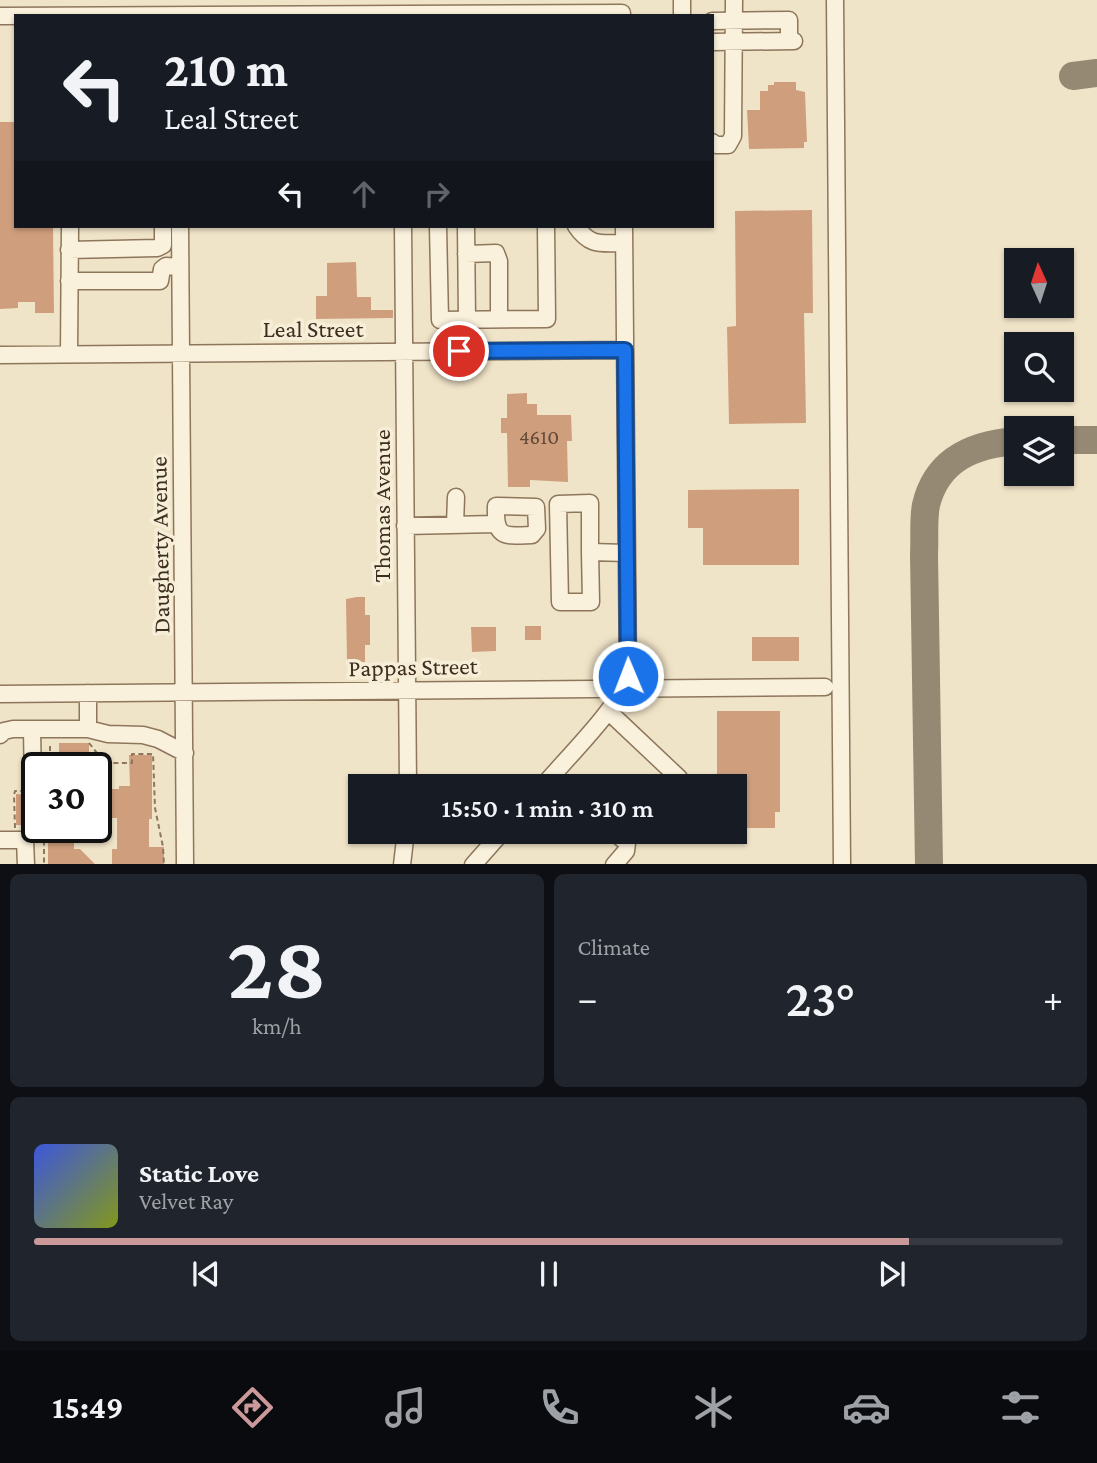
<!DOCTYPE html>
<meta charset="utf-8">
<style>
body{margin:0;font-family:"Crimson Pro",serif;background:#20242c;color:#f1f3f6;height:100vh;display:flex;flex-direction:column;font-size:26px;white-space:nowrap}
*{box-sizing:border-box;margin:0}
p{font-size:23px;color:#9ea1a6}
.icon{flex:none;width:38px;height:38px;fill:none;stroke:currentColor;stroke-width:2;stroke-linecap:round;stroke-linejoin:round}
.map{position:relative;height:864px;overflow:hidden}
.side{display:flex;flex-direction:column;gap:10px;padding:10px;background:#0d0f14;flex:1}
.side>*{flex:none}
.banner{position:absolute;left:14px;top:14px;width:700px;height:214px;border-radius:0px;box-shadow:0 2px 5px #0004;background:#171b24;color:#f1f3f6;overflow:hidden}
.needle{width:46px;rotate:357deg}
.fabs{position:absolute;left:1004px;top:248px;display:grid;gap:14px}
.fabs a{display:grid;place-items:center;width:70px;height:70px;border-radius:0px;background:#171b24;box-shadow:0 2px 5px #0004;font-size:35px}
.speed{position:absolute;left:21px;top:752px;display:flex;gap:14px;font-size:35px;font-weight:700;text-align:center}
.speed>*{display:grid;place-content:center;width:91px;height:91px;border-radius:50%;background:#171b24;box-shadow:0 2px 5px #0004;line-height:1}
.speed .limit{border:4px solid #111;border-radius:10px;background:#fff;color:#111}
.pin{position:absolute;display:grid;place-items:center;width:60px;height:60px;color:#fff;margin:-30px;border:4px solid #fff;border-radius:50%;box-shadow:0 2px 7px #0007}
.me{position:absolute;width:77px;margin:-38px;rotate:359deg;stroke-linejoin:round;filter:drop-shadow(0 0 5px #0008)}
.turn{display:flex;align-items:center;gap:24px;height:147px;padding:0 35px;font-size:32px}
.turn .icon{width:91px;height:91px;stroke-width:2.5}
.turn b{display:block;font-size:49px;line-height:60px}
.lanes{display:flex;align-items:center;height:66px;padding:0 35px;background:#0003;justify-content:center;gap:35px;direction:ltr}
.lanes .off{opacity:.35}
.big{font-size:52px;font-weight:600;line-height:1.1}
.side .widget{flex:1;display:flex;flex-direction:column;justify-content:center;gap:10px;min-width:0;padding:0 24px;border-radius:10px;background:#20242c}
.side .dial{align-items:center;gap:0}
.dial b{font-size:91px;line-height:1}
.song{display:flex;align-items:center;gap:21px}
.cover{width:84px;height:84px;border-radius:10px;background:linear-gradient(135deg,hsl(230 70% 55%),hsl(70 70% 35%))}
.played{height:7px;border-radius:4px;background:linear-gradient(90deg,#cc999b 85%,#363941 85%)}
.keys{display:flex;justify-content:space-around;direction:ltr}
.heat{display:flex;justify-content:space-between;align-items:center;font-size:38px;direction:ltr}
.side .tiles{flex:1;display:grid;gap:10px;grid-template-columns:1fr 1fr}
.widget:last-child{grid-column:span 2}
.trip{position:absolute;left:348px;top:774px;width:399px;height:70px;border-radius:0px;background:#171b24;box-shadow:0 2px 5px #0004;font-weight:600;line-height:70px;text-align:center}
.tab-bar{display:flex;height:112px;justify-content:space-around;align-items:center;background:#090b0e;color:#9ea1a6}
.tab-bar .icon{width:49px;height:49px}
.tab-bar .selected{color:#cc999b}
.tab-bar b{font-size:32px;color:#f1f3f6}
.map>svg:first-child{display:block}
.lines{fill:none;stroke-linecap:round;stroke-linejoin:round}
.taxiway{stroke:#968974;stroke-width:28}
.building{fill:#cf9f7d}
.minor-casing{stroke:#8d765c;stroke-width:19}
.path{stroke:#8d765c;stroke-width:2;stroke-dasharray:5 3.5;stroke-linecap:butt}
.minor{stroke:#faf1dc;stroke-width:16}
.route-casing{stroke:#114b97;stroke-width:18}
.route{stroke:#1a73e8;stroke-width:12}
.labels{text-anchor:middle;stroke-width:7;stroke-linejoin:round;paint-order:stroke}
.number-label{font-size:21px;fill:#624a37}
.street-label{font-size:24px;fill:#3d2e20;stroke:#f7eed8}
</style>
<div class="map">
<svg width="1097" height="865" viewBox="0 0 1097 865">
<rect width="100%" height="100%" fill="#f0e4c8"/>
<g class="lines">
<path class="taxiway" d="M 1073,76 L 1097,73
M 1062,440 L 1097,440
M 929,865 L 924,554 C 925,538 923,520 926,505 C 937,459 974,444 1017,441"/>
</g>
<path class="building" d="M 774,82 L 796,82 L 796,90 L 805,92 L 807,142 L 804,142 L 804,148 L 749,149 L 747,110 L 760,110 L 760,91 L 768,91 L 768,85 L 774,85 Z
M 0,122 L 16,122 L 16,226 L 53,226 L 54,313 L 35,313 L 35,302 L 18,302 L 18,308 L 0,309 Z
M 812,210 L 813,313 L 804,313 L 806,423 L 729,424 L 727,327 L 736,326 L 735,211 Z
M 356,262 L 357,297 L 371,297 L 371,310 L 393,310 L 393,318 L 316,319 L 316,296 L 327,296 L 327,263 Z
M 527,393 L 527,404 L 537,404 L 537,415 L 571,415 L 572,441 L 567,441 L 568,482 L 530,480 L 530,487 L 508,487 L 507,433 L 501,433 L 501,418 L 507,418 L 507,394 Z
M 799,489 L 799,565 L 703,565 L 703,528 L 688,528 L 688,490 Z
M 357,597 L 365,597 L 365,615 L 370,615 L 370,645 L 365,645 L 365,662 L 347,662 L 346,599 Z
M 525,626 L 541,626 L 541,640 L 525,640 Z
M 471,627 L 496,627 L 496,651 L 472,652 Z
M 752,637 L 799,637 L 799,661 L 752,661 Z
M 717,711 L 780,711 L 780,812 L 775,812 L 775,828 L 735,828 L 735,786 L 717,786 Z
M 59,743 L 89,743 L 89,768 L 59,768 Z
M 129,755 L 152,755 L 152,819 L 149,819 L 149,847 L 164,847 L 164,865 L 112,865 L 112,849 L 117,849 L 117,818 L 96,818 L 96,789 L 119,789 L 119,786 L 130,786 Z
M 16,794 L 37,796 L 37,825 L 16,825 Z
M 55,828 L 74,828 L 74,849 L 80,849 L 96,865 L 48,865 L 48,839 L 55,839 Z"/>
<g class="lines">
<g class="minor-casing">
<path id="minor" d="M 682,0 L 682,16
M 835,0 L 842,865
M 0,16 L 622,13
M 712,21 L 789,20 L 789,41
M 712,42 L 794,41
M 712,142 L 716,145 L 728,145 L 733,136 L 734,0
M 180,226 L 185,865
M 403,226 L 408,786
M 438,226 L 440,320 L 547,319 L 546,226
M 466,226 L 467,320
M 576,226 C 590,247 601,243 624,243
M 69,250 L 157,248 L 163,245 L 163,226
M 466,254 L 496,253 L 499,261 L 499,319
M 69,281 L 160,281 L 162,269 L 166,266 L 180,267
M 69,354 L 70,226
M 0,355 L 625,350
M 496,506 L 536,507 L 537,529 L 532,535 C 504,536 495,539 496,506 Z
M 455,525 L 456,497
M 405,526 L 495,524
M 590,552 L 591,602 L 560,602 L 558,504 L 590,503 L 590,552 L 627,553
M 88,693 L 88,729
M 0,694 L 825,687
M 608,711 L 679,778 L 673,786
M 32,729 L 33,786
M 0,735 L 4,731 L 13,729 L 88,729 L 108,734 L 143,735 L 158,739 L 185,753
M 543,786 C 564,761 622,704 628,676 L 624,226
M 613,831 L 627,843 L 626,851 L 614,865
M 0,840 L 25,840 L 26,865
M 402,865 L 406,831
M 473,865 L 503,831"/>
</g>
<path class="path" d="M 89,743 L 105,763 L 132,763 L 132,754 L 153,754 L 155,808 L 163,847 L 164,865
M 50,768 L 50,744
M 15,828 L 14,795 L 15,791 L 22,791
M 35,830 L 44,833 L 44,865"/>
<use href="#minor" class="minor"/>
</g>
<g class="lines">
<g class="route-casing">
<path id="route" d="M 459,351 L 625,350 L 628,676"/>
</g>
<use href="#route" class="route"/>
</g>
<g class="labels">
<g class="number-label">
<text x="539" y="444">4610</text>
</g>
<g class="street-label">
<text x="313" y="337">Leal Street</text>
<text transform="translate(382 506) rotate(-90)" y="8">Thomas Avenue</text>
<text transform="translate(160 545) rotate(-91)" y="8">Daugherty Avenue</text>
<text transform="translate(413 667) rotate(-1)" y="8">Pappas Street</text>
</g>
</g>
</svg>
<div class="fabs">
<a><svg class="needle" viewBox="-14 -14 28 28"><path d="M0-13l5 13h-10z" fill="#e53935"/><path d="M0 13l5-13h-10z" fill="#9ea1a6"/></svg></a>
<a><svg class="icon" aria-label="search" viewBox="0 0 24 24"><circle cx="10" cy="10" r="6"/><path d="M15 15l6 6"/></svg></a>
<a><svg class="icon" aria-label="layers" viewBox="0 0 24 24"><path d="M12 4l9 5-9 5-9-5zM3 14l9 5 9-5"/></svg></a>
</div>
<div class="speed"><div class="limit">30</div></div>
<div class="pin" style="left:459px;top:351px;background:#d93025"><svg class="icon" aria-label="arrive" viewBox="0 0 24 24"><path d="M6 21V4h12l-3 4 3 4H6"/></svg></div>
<svg class="me" style="left:628px;top:676px" viewBox="-20 -20 40 40"><circle r="17" fill="#1a73e8" stroke="#fff" stroke-width="3"/><path d="M0-11L8 9 0 5-8 9z" fill="#fff"/></svg>
<div class="trip">15:50 · 1 min · 310 m</div>
<div class="banner">
<div class="turn"><svg class="icon" aria-label="left" viewBox="0 0 24 24"><path d="M17 20v-9H6M10 6l-5 5 5 5"/></svg><div><b>210 m</b>Leal Street</div></div>
<div class="lanes"><svg class="icon" aria-label="left" viewBox="0 0 24 24"><path d="M17 20v-9H6M10 6l-5 5 5 5"/></svg><svg class="icon off" aria-label="ahead" viewBox="0 0 24 24"><path d="M12 20V5M6 11l6-6 6 6"/></svg><svg class="icon off" aria-label="right" viewBox="0 0 24 24"><path d="M7 20v-9h11M14 6l5 5-5 5"/></svg></div>
</div>
</div>
<section class="side">
<div class="tiles">
<div class="widget dial"><b>28</b><p>km/h</p></div>
<div class="widget"><p>Climate</p>
<div class="heat"><a>−</a><b class="big">23°</b><a>+</a></div>
</div>
<div class="widget">
<div class="song"><i class="cover"></i><div><b>Static Love</b><p>Velvet Ray</p></div></div>
<div class="played"></div>
<div class="keys"><svg class="icon" aria-label="previous" viewBox="0 0 24 24"><path d="M18 5L8 12l10 7zM5 5v14"/></svg><svg class="icon" aria-label="pause" viewBox="0 0 24 24"><path d="M8 5v14M16 5v14"/></svg><svg class="icon" aria-label="next" viewBox="0 0 24 24"><path d="M6 5l10 7-10 7zM19 5v14"/></svg></div>
</div>
</div>
</section>
<nav class="tab-bar">
<b>15:49</b>
<svg class="icon selected" aria-label="directions" viewBox="0 0 24 24"><path d="M12 3l9 9-9 9-9-9zM9 14v-3h6M13 9l2 2-2 2"/></svg>
<svg class="icon" aria-label="music" viewBox="0 0 24 24"><path d="M9 18V5l10-2v13"/><circle cx="6" cy="18" r="3"/><circle cx="16" cy="16" r="3"/></svg>
<svg class="icon" aria-label="phone" viewBox="0 0 24 24"><path d="M5 4h4l2 5-3 2q2 4 5 5l2-3 5 2v4C11 20 4 13 5 4z"/></svg>
<svg class="icon" aria-label="climate" viewBox="0 0 24 24"><path d="M12 3v18M4 7l16 10M4 17L20 7"/></svg>
<svg class="icon" aria-label="car" viewBox="0 0 24 24"><path d="M5 17H2v-5l4-1 3-4h7l3 4 3 1v5h-3M9 17h6M6 11h13"/><circle cx="7" cy="17" r="2"/><circle cx="17" cy="17" r="2"/></svg>
<svg class="icon" aria-label="filters" viewBox="0 0 24 24"><path d="M4 7h16M4 17h16"/><circle cx="9" cy="7" r="2"/><circle cx="15" cy="17" r="2"/></svg>
</nav>
